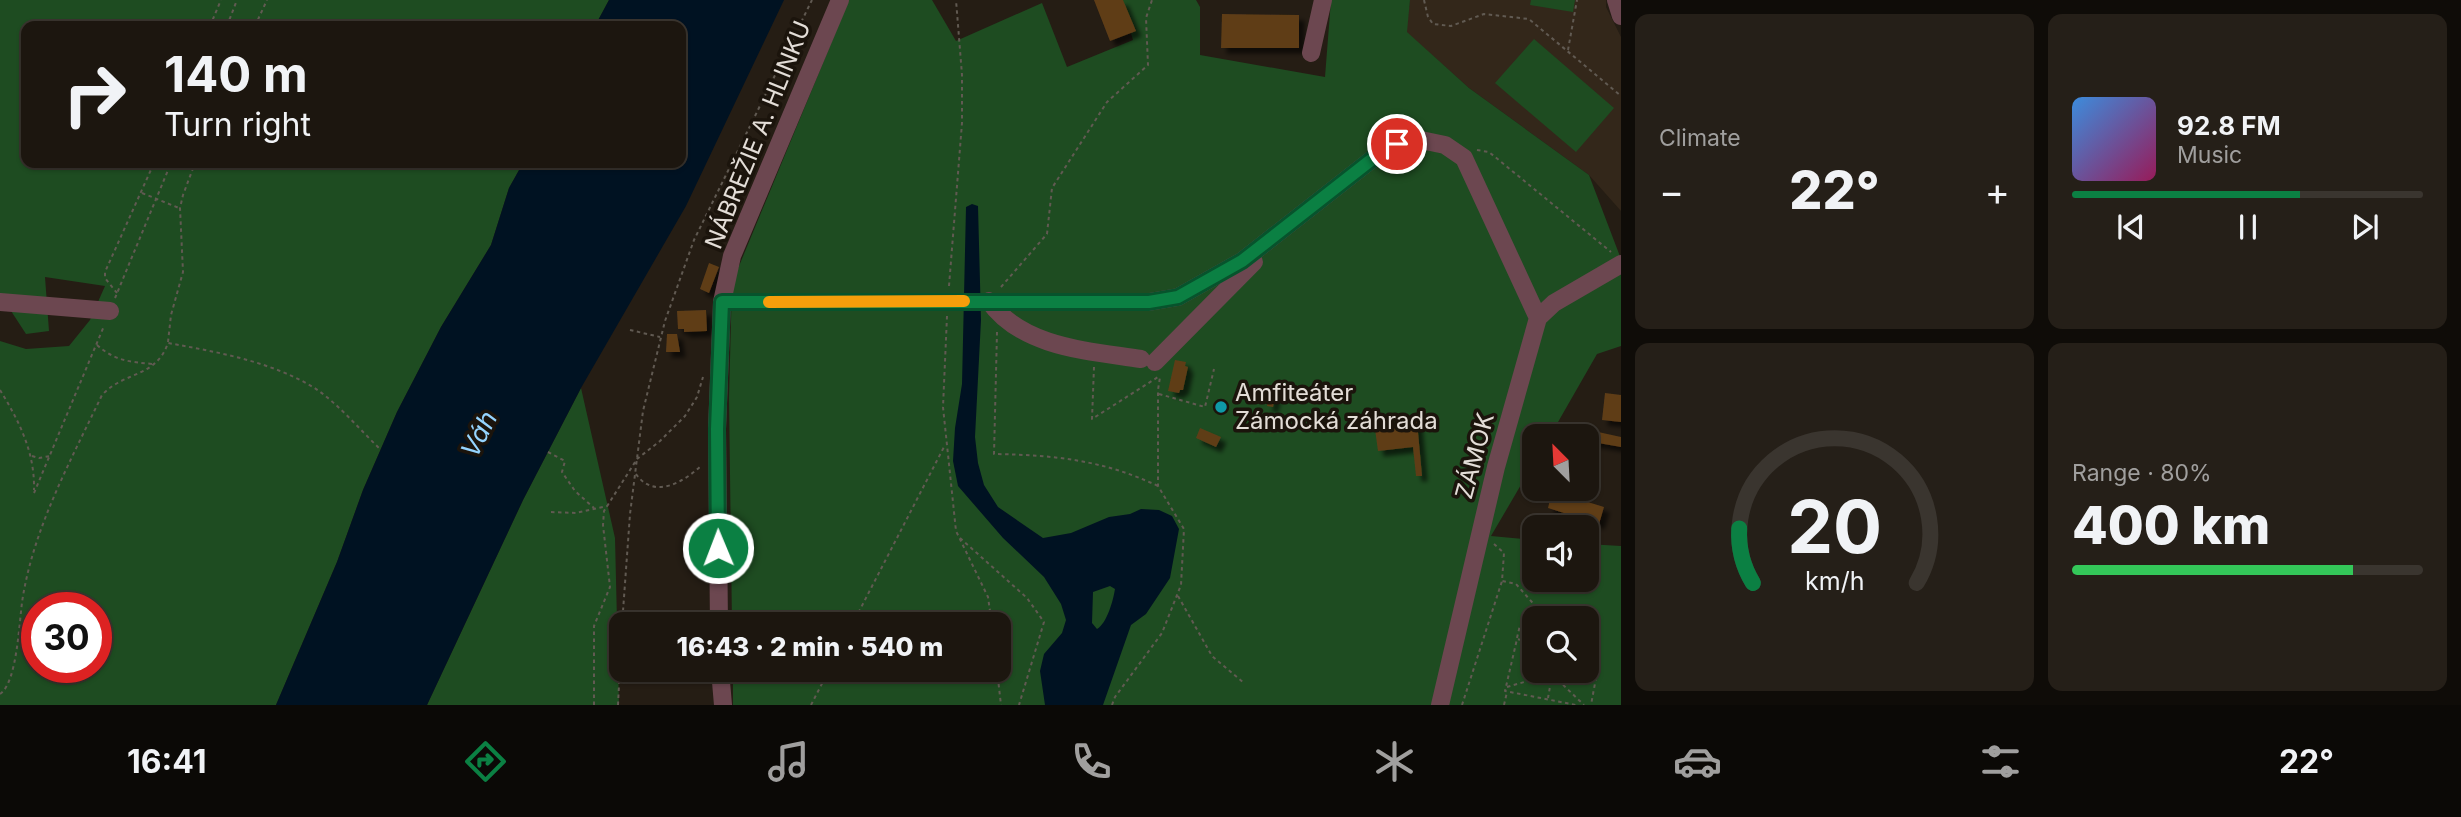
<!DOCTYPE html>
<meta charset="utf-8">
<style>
body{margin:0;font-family:Inter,sans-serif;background:#251f18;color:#f1f3f6;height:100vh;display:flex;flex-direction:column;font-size:26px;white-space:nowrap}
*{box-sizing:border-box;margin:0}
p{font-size:23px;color:#a09f9e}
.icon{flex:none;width:38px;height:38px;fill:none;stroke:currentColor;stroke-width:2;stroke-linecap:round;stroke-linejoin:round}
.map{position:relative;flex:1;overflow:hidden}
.side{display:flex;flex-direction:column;gap:14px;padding:14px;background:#0f0c08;width:840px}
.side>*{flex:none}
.guide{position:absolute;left:21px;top:21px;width:665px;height:147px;border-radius:14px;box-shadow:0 2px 5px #0004,0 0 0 2px #3a352f;background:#1c160f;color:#f1f3f6;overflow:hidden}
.needle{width:46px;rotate:336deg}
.fabs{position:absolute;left:1522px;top:424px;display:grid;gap:14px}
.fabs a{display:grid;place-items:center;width:77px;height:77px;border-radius:14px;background:#1c160f;box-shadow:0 2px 5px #0004,0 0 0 2px #3a352f;font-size:35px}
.speed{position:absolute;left:21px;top:592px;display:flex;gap:14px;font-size:35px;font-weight:700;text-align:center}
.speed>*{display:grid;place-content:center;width:91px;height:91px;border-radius:50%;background:#1c160f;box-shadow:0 2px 5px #0004,0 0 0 2px #3a352f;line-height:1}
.speed .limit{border:10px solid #d22;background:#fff;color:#111}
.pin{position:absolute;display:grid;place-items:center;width:60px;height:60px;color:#fff;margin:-30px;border:4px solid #fff;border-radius:50%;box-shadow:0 2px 7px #0007}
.me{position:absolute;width:77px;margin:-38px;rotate:359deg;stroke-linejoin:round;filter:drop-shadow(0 0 5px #0008)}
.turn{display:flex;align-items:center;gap:24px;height:147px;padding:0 28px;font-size:32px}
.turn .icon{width:91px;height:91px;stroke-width:2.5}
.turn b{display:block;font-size:49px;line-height:60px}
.big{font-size:52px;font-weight:800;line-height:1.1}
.side .widget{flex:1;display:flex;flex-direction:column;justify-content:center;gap:10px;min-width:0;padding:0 24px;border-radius:14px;background:#251f18}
.side .dial{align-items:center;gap:0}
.dial svg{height:182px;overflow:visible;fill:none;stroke:#3a352f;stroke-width:7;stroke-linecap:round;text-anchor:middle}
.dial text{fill:#f1f3f6;stroke:none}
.song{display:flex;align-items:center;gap:21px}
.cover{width:84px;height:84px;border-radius:10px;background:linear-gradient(135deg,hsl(210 70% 55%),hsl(330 70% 35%))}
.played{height:7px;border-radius:4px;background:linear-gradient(90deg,#0b8043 65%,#3a352f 65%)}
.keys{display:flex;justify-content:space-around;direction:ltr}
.heat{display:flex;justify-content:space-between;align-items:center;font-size:38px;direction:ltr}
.charge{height:10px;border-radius:5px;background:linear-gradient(90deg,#34c759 80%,#3a352f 0)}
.side .tiles{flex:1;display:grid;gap:14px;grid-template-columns:repeat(2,1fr)}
.trip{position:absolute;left:609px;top:612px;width:402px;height:70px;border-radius:14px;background:#1c160f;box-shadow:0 2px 5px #0004,0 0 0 2px #3a352f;font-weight:800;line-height:70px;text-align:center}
.tabs{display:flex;height:112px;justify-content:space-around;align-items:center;background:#0b0906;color:#a09f9e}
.tabs .icon{width:49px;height:49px}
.tabs .current{color:#0b8043}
.tabs b{font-size:32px;color:#f1f3f6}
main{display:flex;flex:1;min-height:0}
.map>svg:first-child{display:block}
.built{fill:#33271a}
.green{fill:#1e4c21;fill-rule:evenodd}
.water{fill:#001222;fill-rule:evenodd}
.building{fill:#5e3d18;filter:url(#shadow)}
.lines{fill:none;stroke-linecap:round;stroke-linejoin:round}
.path{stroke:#615a52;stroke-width:2;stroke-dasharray:3.5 3.5;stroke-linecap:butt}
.minor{stroke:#6c4750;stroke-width:18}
.route-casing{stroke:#07532c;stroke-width:18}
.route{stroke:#0b8043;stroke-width:12}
.slow{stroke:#f59e0b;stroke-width:12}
.culture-dot{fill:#0f9aa8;stroke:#1b140c;stroke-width:2.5}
.labels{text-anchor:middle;stroke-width:7;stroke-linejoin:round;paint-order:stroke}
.street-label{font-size:24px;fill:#e3ddd7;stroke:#1b140c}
.poi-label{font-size:24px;fill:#e3ddd7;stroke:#1b140c;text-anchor:start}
.water-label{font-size:26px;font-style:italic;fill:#95d4fe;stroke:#1b140c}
</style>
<main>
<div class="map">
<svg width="1621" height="705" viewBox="0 0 1621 705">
<defs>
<filter id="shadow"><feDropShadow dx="5.5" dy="5.5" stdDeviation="2" flood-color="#0009"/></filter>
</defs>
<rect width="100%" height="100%" fill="#251d14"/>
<path class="built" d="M 1410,0 L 1606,0 L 1606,7 L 1621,37 L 1621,211 L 1589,175 L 1469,88 L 1406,32 Z"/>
<path class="green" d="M 0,0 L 609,0 L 595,26 L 26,26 L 26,163 L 523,163 L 509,188 L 491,245 L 441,327 L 397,412 L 363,490 L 337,562 L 276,705 L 0,705 L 0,341 L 26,349 L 69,346 L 90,320 L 105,286 L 45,277 L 49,331 L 26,334 L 0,294 ZM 37,607 L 96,607 L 96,667 L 37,667 Z
M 849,0 L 932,0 L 956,41 L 1042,3 L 1067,67 L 1133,40 L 1121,0 L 1196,0 L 1200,7 L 1200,55 L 1325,77 L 1331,0 L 1410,0 L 1407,32 L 1469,88 L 1589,175 L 1621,259 L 1621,346 L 1597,354 L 1550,436 L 1535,436 L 1535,461 L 1491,536 L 1535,540 L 1535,579 L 1587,579 L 1587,544 L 1621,546 L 1621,705 L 733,705 L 733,670 L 999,670 L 999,625 L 732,625 L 729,398 L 732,283 ZM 1535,618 L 1587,618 L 1587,670 L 1535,670 Z
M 1531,0 L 1575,0 L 1573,12 L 1530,5 Z
M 1534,39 L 1614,108 L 1576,152 L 1495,83 Z
M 581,388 L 615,538 L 619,705 L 427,705 L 523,500 Z"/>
<path class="water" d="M 609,0 L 784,0 L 686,206 L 581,388 L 523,500 L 427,705 L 276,705 L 337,562 L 363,490 L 397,412 L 441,327 L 491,245 L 509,188 L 523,163 L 681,163 L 681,26 L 595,26 Z
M 972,204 L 978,206 L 981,320 L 975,437 L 978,463 L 984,485 L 998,507 L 1043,538 L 1071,533 L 1109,517 L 1130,514 L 1141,509 L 1159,510 L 1172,516 L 1179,529 L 1170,578 L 1146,614 L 1131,625 L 1103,705 L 1045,705 L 1040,671 L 1044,654 L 1062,633 L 1066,620 L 1061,604 L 1044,577 L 1003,538 L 958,486 L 953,461 L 955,428 L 962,384 L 966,207 ZM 1110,586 L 1115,589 C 1113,601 1107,623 1097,629 L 1092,623 L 1093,592 Z"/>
<path class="building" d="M 1094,0 L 1123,0 L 1136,31 L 1110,41 Z
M 1222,14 L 1299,15 L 1299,48 L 1221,48 Z
M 709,263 L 719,267 L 709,293 L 700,289 Z
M 706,310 L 707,331 L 684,332 L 684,329 L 678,329 L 677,311 Z
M 667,334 L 677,334 L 680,352 L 666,352 Z
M 1175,360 L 1186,362 L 1185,366 L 1188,367 L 1183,390 L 1180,390 L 1179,393 L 1168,391 Z
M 1269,390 L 1276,391 L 1273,407 L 1267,406 Z
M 1605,393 L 1621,395 L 1621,422 L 1602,420 Z
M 1417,421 L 1422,476 L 1416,476 L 1413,447 L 1378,451 L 1375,429 L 1406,426 L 1406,422 Z
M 1200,428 L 1221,437 L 1216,447 L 1196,438 Z
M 1589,430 L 1621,437 L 1621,447 L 1587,441 L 1587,436 L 1583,436 Z
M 1552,491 L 1604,507 L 1599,524 L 1548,508 Z"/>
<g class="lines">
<path class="path" d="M 1424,0 L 1428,17 L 1433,24 L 1451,26 L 1484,14 L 1529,19 L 1621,96
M 210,26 L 221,0
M 227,26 L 237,0
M 255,26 L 267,0
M 1568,50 L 1577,0
M 1477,150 L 1489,152 L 1611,252
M 142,193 L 179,208
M 949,286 L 962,123 L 962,75 L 956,0
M 1001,287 L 1047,234 L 1052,188 L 1107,102 L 1148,65 L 1146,18 L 1152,0
M 117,293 L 105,278 L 105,272 L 154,163
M 115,298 L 171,163
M 947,316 L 943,407 L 956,531 L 988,597 L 992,625
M 630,330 L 660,337
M 997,332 L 994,454 C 1054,455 1103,460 1158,486
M 168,342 L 171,315 L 183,272 L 180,208 L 183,195 L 195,163
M 97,345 C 115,361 130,362 153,364
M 1094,367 L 1092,419 L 1158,377
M 0,390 C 19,421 35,452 34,490
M 1159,394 L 1205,407 L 1214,369
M 548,452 L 565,461 L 562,472 L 575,491 L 594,508
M 32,456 L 39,458 L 50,456
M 636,474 C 654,500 684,482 702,465
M 34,493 L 104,326
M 551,512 L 576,513 L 607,506
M 960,538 L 1027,598 L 1044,622 L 1019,705
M 1494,544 L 1504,553 L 1502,581 L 1516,584 L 1546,618
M 1178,596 L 1212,656 L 1244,683
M 622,625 L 630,514 L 643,411 L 665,321 L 694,240 L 812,0
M 852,625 L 945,445
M 1517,638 L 1520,625
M 1535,643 L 1517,639 L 1505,691 L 1576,705
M 1587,654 L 1600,656 L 1591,705
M 997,670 L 1001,705
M 1546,670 L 1545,676 L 1551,681 L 1548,698
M 1558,680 L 1584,705
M 1552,682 L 1560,678 L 1561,670
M 1507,687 L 1545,676
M 0,694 C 18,682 19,618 23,596 C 35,525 71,460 102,395 C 124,371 156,378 168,343 C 217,352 269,361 313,387 C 338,403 359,429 381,450
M 594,705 L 594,626 L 610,587 L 603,525 L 604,511 L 637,459 L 660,441 L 685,416 L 697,397 L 703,377
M 618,705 L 621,645
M 811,705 L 829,670
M 1112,705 L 1115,697 L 1162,633 L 1181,585 L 1184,529 L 1158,486 L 1158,390 L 1160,377
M 1462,705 L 1502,581
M 1504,705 L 1507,692"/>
<path class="minor" d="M 1616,0 L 1621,16
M 1311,53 L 1323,0
M 989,301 C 1022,348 1090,351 1141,359
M 0,302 L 110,311
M 722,302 L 1149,302 L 1178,297 L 1242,261 L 1371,160 L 1397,144 L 1421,140 L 1445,145 L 1464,158 L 1538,318
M 1155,362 L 1254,262
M 719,625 L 717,429 L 722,302 L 732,256 L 840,0
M 720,670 L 723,705
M 1440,705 L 1496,467 L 1538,318 L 1554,303 L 1621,264"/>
</g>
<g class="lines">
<g class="route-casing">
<path id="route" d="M 718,548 L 717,429 L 722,302 L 1149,302 L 1178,297 L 1242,261 L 1371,160 L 1397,144"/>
</g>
<use href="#route" class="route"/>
<path class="slow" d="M 769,302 L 964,301"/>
</g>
<circle class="culture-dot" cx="1221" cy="407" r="7"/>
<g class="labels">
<g class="street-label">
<text transform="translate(758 135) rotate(-68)" y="8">NÁBREŽIE A. HLINKU</text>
<text transform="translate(1475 456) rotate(-75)" y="8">ZÁMOK</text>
</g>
<g class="poi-label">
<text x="1235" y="401">Amfiteáter<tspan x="1235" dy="28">Zámocká záhrada</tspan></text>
</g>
<g class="water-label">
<text transform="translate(479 434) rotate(-63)" y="9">Váh</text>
</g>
</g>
</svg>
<div class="fabs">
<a><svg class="needle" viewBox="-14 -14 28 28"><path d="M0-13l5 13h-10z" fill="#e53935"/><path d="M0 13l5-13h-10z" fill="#a09f9e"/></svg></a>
<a><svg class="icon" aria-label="sound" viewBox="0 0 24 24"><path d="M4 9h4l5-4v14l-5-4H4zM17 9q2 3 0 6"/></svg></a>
<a><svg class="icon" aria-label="search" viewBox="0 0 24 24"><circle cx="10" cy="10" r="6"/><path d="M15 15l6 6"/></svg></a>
</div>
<div class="speed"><div class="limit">30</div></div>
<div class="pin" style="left:1397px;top:144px;background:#d93025"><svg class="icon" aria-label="arrive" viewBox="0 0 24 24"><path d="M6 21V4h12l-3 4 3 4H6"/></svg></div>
<svg class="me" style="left:718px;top:548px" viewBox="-20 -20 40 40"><circle r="17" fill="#0b8043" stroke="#fff" stroke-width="3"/><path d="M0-11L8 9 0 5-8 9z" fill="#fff"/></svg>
<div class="trip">16:43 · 2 min · 540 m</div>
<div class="guide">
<div class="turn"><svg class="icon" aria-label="right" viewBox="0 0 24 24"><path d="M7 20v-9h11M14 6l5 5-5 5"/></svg><div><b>140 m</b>Turn right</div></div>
</div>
</div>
<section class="side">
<div class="tiles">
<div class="widget"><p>Climate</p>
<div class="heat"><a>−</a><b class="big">22°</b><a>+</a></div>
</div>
<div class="widget">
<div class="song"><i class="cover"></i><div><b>92.8 FM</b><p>Music</p></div></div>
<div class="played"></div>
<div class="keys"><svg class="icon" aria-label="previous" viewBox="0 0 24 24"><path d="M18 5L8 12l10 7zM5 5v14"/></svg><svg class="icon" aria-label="pause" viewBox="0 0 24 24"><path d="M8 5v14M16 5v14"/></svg><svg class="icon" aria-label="next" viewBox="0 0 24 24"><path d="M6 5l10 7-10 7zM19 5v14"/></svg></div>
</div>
<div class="widget dial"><svg viewBox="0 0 100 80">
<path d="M14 69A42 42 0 1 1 86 69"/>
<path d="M14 69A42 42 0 0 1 8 45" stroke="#0b8043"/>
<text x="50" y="56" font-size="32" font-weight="700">20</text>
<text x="50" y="72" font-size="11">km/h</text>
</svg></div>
<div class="widget"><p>Range · 80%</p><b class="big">400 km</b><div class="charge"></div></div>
</div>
</section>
</main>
<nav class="tabs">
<b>16:41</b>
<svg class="icon current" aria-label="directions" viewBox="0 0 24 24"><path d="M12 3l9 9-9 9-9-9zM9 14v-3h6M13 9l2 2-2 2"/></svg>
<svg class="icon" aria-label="music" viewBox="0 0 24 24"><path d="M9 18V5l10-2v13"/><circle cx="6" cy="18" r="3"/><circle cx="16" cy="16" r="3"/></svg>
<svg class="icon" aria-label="phone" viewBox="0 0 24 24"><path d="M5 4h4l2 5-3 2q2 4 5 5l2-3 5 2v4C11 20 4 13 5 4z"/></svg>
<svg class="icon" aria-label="climate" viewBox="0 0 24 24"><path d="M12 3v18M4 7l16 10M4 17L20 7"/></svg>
<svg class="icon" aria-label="car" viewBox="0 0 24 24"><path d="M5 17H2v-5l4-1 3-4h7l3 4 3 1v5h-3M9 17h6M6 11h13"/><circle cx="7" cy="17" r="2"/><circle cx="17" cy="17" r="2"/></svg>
<svg class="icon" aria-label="filters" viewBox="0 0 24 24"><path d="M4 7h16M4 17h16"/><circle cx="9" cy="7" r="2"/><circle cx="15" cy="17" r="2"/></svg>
<b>22°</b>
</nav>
